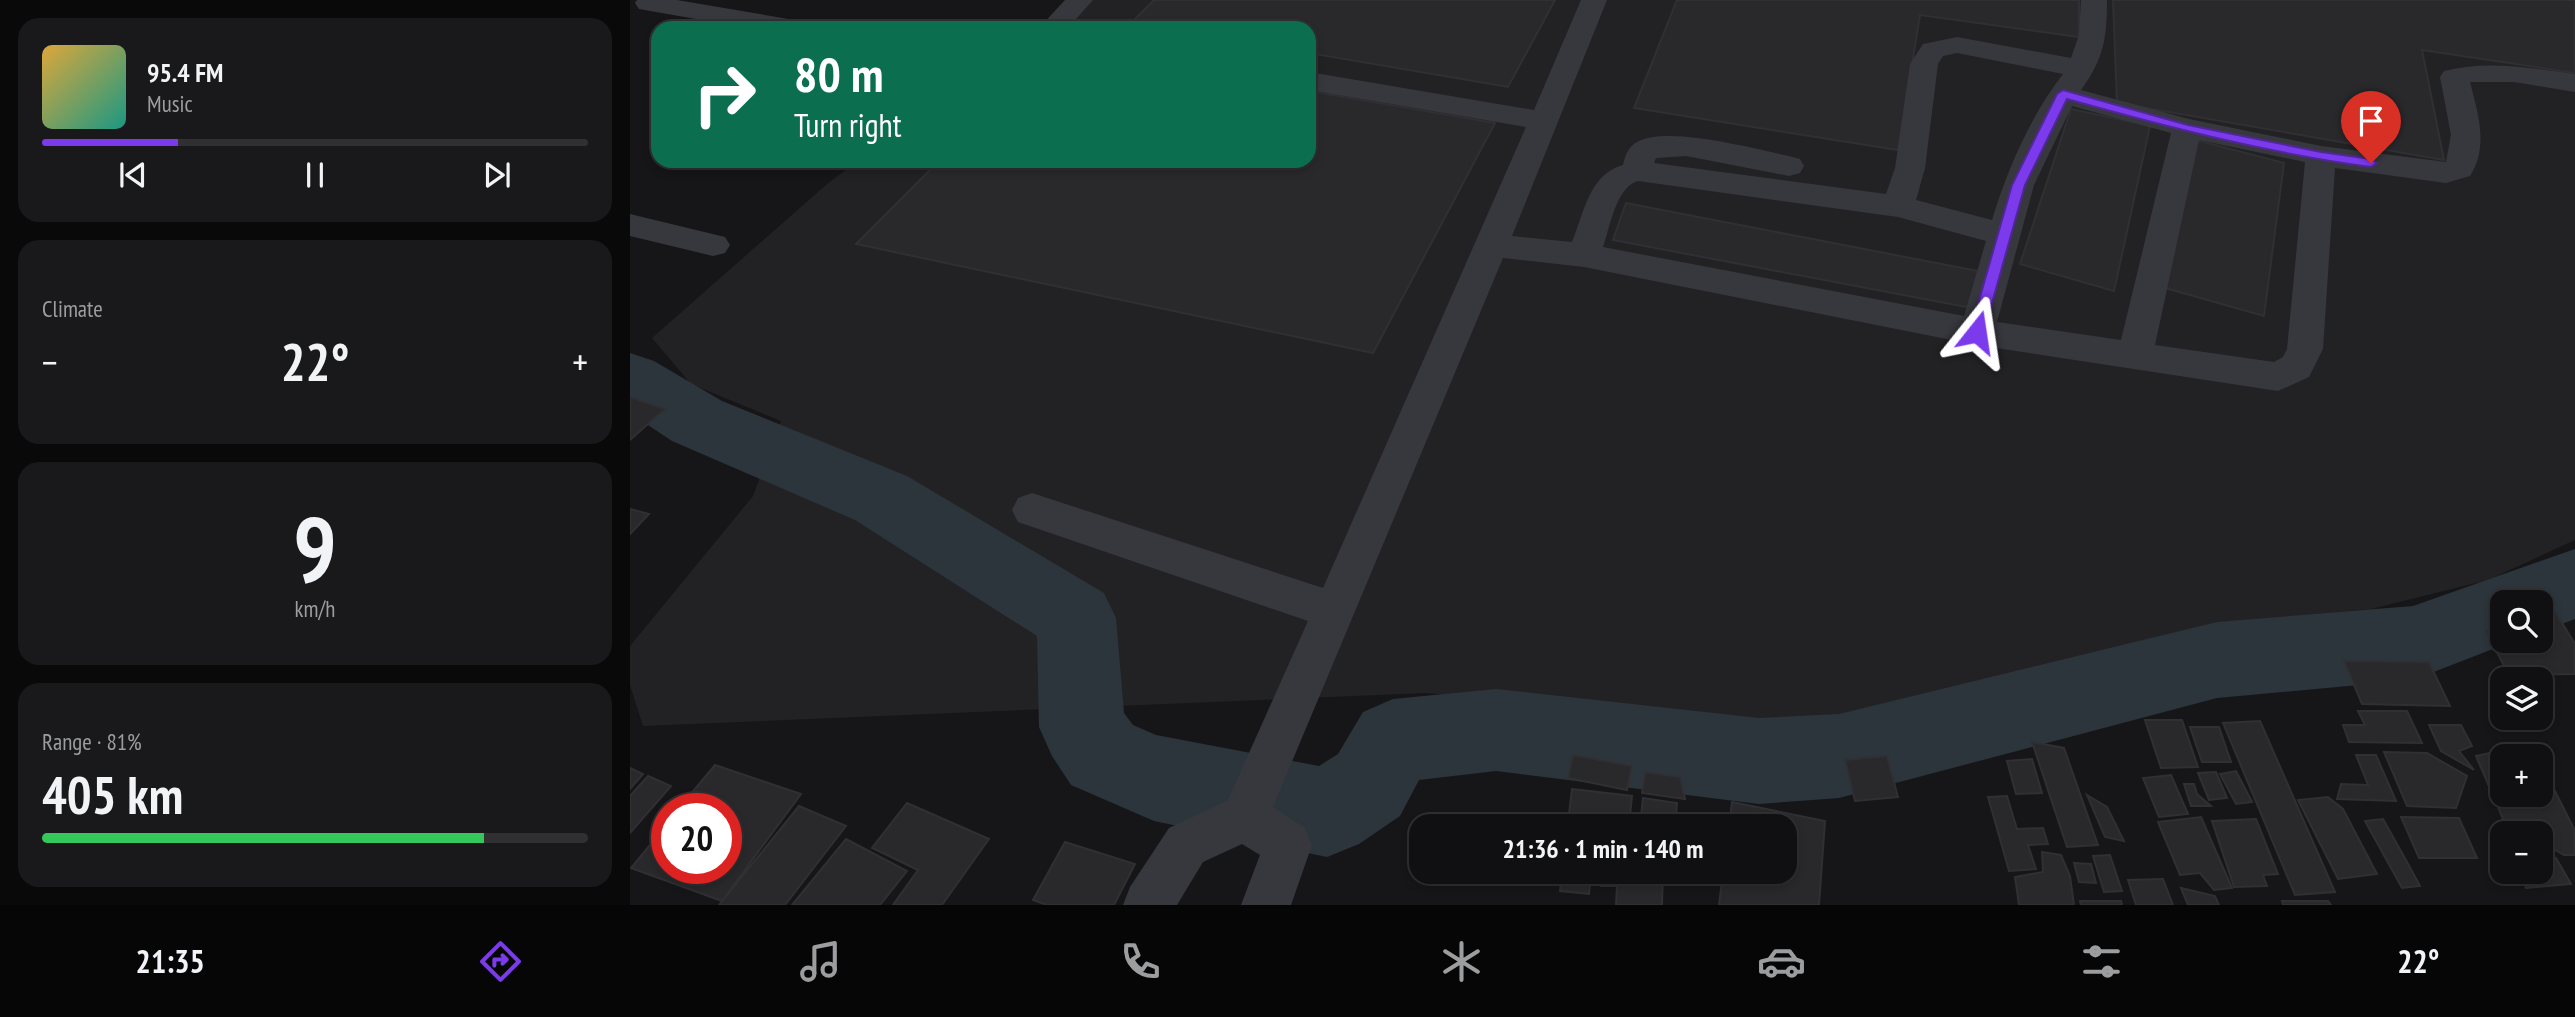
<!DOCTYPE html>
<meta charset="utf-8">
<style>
body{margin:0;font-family:"PT Sans Narrow",sans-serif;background:#19191b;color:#f1f3f6;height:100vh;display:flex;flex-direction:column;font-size:26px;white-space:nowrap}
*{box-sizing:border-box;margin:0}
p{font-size:23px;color:#9c9d9f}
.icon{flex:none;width:38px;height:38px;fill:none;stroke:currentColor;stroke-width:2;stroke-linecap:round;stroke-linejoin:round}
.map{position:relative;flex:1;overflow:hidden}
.drawer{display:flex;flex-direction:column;gap:18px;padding:18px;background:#09090a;width:630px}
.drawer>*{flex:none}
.guide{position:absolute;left:21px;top:21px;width:665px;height:147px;border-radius:21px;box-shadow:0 4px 10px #0003,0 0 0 2px #303032;background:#0b6e4f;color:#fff;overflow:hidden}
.tools{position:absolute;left:1860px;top:590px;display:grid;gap:14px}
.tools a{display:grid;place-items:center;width:63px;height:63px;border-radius:14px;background:#101012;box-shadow:0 4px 10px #0003,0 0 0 2px #303032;font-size:35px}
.speed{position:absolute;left:21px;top:793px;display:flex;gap:14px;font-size:35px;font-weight:700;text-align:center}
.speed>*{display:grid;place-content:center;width:91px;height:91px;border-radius:50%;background:#101012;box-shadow:0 4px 10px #0003,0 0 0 2px #303032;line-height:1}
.speed .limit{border:10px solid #d22;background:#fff;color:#111}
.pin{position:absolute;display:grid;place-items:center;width:60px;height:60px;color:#fff;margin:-72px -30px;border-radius:50% 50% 50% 0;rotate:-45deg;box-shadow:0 0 7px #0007}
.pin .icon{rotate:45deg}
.me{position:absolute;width:77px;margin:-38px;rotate:15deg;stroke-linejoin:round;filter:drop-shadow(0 0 5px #0008)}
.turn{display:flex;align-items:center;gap:24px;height:147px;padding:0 28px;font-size:32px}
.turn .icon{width:91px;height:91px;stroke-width:2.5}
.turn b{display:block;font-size:49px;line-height:60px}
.big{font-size:52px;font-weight:600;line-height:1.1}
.drawer .widget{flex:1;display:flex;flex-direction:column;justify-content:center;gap:10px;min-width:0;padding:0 24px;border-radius:21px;background:#19191b}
.drawer .dial{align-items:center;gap:0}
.dial b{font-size:91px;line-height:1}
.song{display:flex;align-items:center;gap:21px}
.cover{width:84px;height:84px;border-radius:10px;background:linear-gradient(135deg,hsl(40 70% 55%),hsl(170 70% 35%))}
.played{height:7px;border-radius:4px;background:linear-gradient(90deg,#7c3aed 25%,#303032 25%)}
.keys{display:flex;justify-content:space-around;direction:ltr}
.heat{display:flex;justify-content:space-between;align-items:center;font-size:38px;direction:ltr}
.charge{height:10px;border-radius:5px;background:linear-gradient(90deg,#34c759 81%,#303032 0)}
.trip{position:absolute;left:779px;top:814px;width:388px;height:70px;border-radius:21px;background:#101012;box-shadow:0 4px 10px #0003,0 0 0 2px #303032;font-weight:600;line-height:70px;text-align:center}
.tabs{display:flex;height:112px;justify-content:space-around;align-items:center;background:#060607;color:#9c9d9f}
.tabs .icon{width:49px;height:49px}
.tabs .on{color:#7c3aed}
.tabs b{font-size:32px;color:#f1f3f6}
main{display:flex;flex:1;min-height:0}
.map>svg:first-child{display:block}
.built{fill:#222225}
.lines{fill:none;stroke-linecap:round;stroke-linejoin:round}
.river{fill:#2c353c;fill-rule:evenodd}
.building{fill:#29292c;stroke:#303034;stroke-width:2}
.minor{fill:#37383d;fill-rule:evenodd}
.route{fill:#7c3aed;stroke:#51269a;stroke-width:2}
</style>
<main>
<section class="drawer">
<div class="widget">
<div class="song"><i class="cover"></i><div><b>95.4 FM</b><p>Music</p></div></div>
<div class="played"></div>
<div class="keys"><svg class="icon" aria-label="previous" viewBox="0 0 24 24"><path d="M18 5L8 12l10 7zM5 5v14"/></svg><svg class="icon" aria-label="pause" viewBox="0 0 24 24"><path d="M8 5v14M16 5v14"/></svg><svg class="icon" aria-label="next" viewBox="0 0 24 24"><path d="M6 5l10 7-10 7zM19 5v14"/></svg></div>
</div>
<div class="widget"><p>Climate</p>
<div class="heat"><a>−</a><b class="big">22°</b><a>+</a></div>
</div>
<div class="widget dial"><b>9</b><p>km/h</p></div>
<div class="widget"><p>Range · 81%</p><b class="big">405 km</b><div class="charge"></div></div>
</section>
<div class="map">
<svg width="1945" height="905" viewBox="0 0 1945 905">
<rect width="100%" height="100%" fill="#161618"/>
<path class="built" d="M 460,0 L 1945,0 L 1945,540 L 1858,580 L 1741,609 L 1598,622 L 1424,672 L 1234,720 L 1101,718 L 796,693 L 13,726 L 0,685 L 0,646 L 123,496 L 151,421 L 61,384 L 22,338 L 197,184 L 228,161 L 679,161 L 679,28 L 414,28 Z"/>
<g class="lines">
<path class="river" d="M 0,353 L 24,361 L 92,401 L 277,476 L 474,593 L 486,618 L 494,713 L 503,725 L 526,735 L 689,766 L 708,754 L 733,712 L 763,699 L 866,689 L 1129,718 L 1209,714 L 1587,622 L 1783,606 L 1945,549 L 1945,619 L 1911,632 L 1911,602 L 1872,602 L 1872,640 L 1886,640 L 1783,680 L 1587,698 L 1209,798 L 1129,804 L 866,771 L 789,780 L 770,816 L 729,844 L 697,857 L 524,821 L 441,785 L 422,756 L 409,727 L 407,636 L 225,520 L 42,441 L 0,413 Z"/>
</g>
<path class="building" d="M 524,0 L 925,0 L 878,87 L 679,53 L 679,28 L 528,28 L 501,23 Z
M 1047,0 L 1449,0 L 1449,37 L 1290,15 L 1268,150 L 1004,108 Z
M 1483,0 L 1945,0 L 1945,73 L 1792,50 L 1814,160 L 1487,103 Z
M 679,91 L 865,123 L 743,353 L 226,244 L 309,161 L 679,161 Z
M 1441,109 L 1520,126 L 1484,291 L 1390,264 Z
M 1566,140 L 1654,163 L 1634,316 L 1535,288 Z
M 996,203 L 1348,271 L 1342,308 L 983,240 Z
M 0,397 L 35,409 L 0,440 Z
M 0,509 L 19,514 L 0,534 Z
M 1924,610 L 1945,644 L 1945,674 L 1879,675 L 1855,630 L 1872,630 L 1872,640 L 1911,640 L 1911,611 Z
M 1714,661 L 1799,662 L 1820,706 L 1732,704 Z
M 1728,711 L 1777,711 L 1792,743 L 1719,742 L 1713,725 L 1735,725 Z
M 1515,720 L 1552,720 L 1568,767 L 1531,768 Z
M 1630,721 L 1705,892 L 1665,895 L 1593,723 Z
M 1799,725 L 1831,725 L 1842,746 L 1829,751 L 1844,770 L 1811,751 Z
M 1560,727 L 1589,727 L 1601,762 L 1572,762 Z
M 1402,742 L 1434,748 L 1468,845 L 1437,847 Z
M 1902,744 L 1908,756 L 1872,756 L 1872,794 L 1911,794 L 1911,763 L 1945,831 L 1945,855 L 1934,855 L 1911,842 L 1911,833 L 1879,833 L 1846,756 Z
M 1754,752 L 1797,753 L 1837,776 L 1826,808 L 1777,806 Z
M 943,755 L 1002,766 L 997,790 L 938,778 Z
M 1726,755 L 1746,755 L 1766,801 L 1707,799 L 1711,784 L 1738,785 Z
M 1257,756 L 1268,797 L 1225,801 L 1215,760 Z
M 1402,759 L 1412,793 L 1386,794 L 1377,761 Z
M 85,765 L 171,794 L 92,901 L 1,868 L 37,824 L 37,868 L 96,868 L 96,808 L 49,808 Z
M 0,768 L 13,774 L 0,789 Z
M 1606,771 L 1622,802 L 1606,804 L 1590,774 Z
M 1015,772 L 1050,777 L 1055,799 L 1012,793 Z
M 1586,772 L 1597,798 L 1579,800 L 1568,773 Z
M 1541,775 L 1558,814 L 1529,817 L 1513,778 Z
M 18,776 L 41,786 L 0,833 L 0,796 Z
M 1554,784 L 1564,784 L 1567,794 L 1581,806 L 1561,806 Z
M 942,789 L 1002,796 L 999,826 L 938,822 Z
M 1457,795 L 1477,807 L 1494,841 L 1475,837 Z
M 1377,796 L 1387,829 L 1413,828 L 1418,844 L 1398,845 L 1406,869 L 1379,871 L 1358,797 Z
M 1698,797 L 1713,809 L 1747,874 L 1708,879 L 1668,800 Z
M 1013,798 L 1047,803 L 1045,826 L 1010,826 Z
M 1102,802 L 1195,821 L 1189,905 L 1089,905 L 1093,872 L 1155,872 L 1155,826 L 1099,826 Z
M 277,803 L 359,839 L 312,905 L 263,905 L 288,870 L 242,848 Z
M 169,806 L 216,826 L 155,905 L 89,905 Z
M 1571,817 L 1602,888 L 1584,890 L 1570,873 L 1550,875 L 1528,822 Z
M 1771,817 L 1829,818 L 1847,858 L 1789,858 Z
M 1626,819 L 1648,874 L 1633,875 L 1637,886 L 1604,887 L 1582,821 Z
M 1753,819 L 1777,862 L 1790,886 L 1772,888 L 1735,821 Z
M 216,839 L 277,871 L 250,905 L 162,905 Z
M 435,842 L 505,864 L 484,905 L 417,905 L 403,900 Z
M 1911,848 L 1917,864 L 1926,858 L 1941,884 L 1896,888 L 1890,872 L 1911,872 Z
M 1412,852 L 1431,855 L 1440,876 L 1444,905 L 1389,905 L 1385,877 L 1413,872 Z
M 1480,855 L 1492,891 L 1474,892 L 1463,856 Z
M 1444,863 L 1461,864 L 1466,883 L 1449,882 Z
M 932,872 L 961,872 L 959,894 L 930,891 Z
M 971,872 L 1033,872 L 1032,905 L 986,905 L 987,886 L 971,886 Z
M 1533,879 L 1543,905 L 1506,905 L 1498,880 Z
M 1551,888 L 1585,896 L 1589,905 L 1558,905 Z
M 1450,901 L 1491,901 L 1492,905 L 1451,905 Z
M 1652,901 L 1698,901 L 1701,905 L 1653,905 Z"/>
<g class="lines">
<path class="minor" d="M 7,0 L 47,0 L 164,20 L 174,22 L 178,28 L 117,28 L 9,9 L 5,3 Z
M 435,0 L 463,0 L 438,28 L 409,28 Z
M 951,0 L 977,0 L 882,236 L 942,242 C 954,213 959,174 993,165 C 995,156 998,147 1007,142 C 1038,125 1124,149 1159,156 L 1170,159 L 1174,166 L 1170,173 L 1159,176 L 1056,156 L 1026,158 L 1024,163 L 1256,194 L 1265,168 L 1280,64 L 1293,44 L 1327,37 L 1441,58 L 1449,35 L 1451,0 L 1477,0 C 1477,37 1474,59 1451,90 L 1559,119 L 1691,146 L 1816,162 L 1821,135 L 1810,77 L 1814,71 C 1859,60 1900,68 1945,74 L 1945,92 L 1884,82 L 1840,82 C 1848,114 1859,146 1840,176 L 1816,183 L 1705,168 L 1693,349 L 1679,377 L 1648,391 L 1347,345 L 954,267 L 873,258 L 643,807 L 675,828 L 682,845 L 661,905 L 611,905 L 630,855 L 612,844 L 573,862 L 547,905 L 493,905 L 500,887 L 539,828 L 598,800 L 678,621 L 388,522 L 382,510 L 388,498 L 402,493 L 693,588 L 896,127 L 679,90 L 679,72 L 904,110 ZM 1327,53 L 1433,74 C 1401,115 1377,170 1362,220 L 1286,200 L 1295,168 L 1308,64 L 1313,56 ZM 1442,106 L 1541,133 L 1491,340 L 1367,322 L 1404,185 ZM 1569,140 L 1675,162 L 1657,349 L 1653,357 L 1644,362 L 1525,345 ZM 1008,181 L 1268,217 L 1356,241 L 1334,316 L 973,247 C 980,227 986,187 1008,181 Z
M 0,214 L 95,237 L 100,245 L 95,253 L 83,256 L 0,236 Z"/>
</g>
<path class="route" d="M 1433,90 L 1558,125 L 1691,152 L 1741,159 L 1747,163 L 1741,167 C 1637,153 1537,127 1437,99 L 1395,185 L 1354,332 L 1347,338 L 1342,336 L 1340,332 L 1382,185 L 1427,94 Z"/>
</svg>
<div class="tools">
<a><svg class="icon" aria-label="search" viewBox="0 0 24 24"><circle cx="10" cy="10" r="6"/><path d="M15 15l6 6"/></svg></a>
<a><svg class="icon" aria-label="layers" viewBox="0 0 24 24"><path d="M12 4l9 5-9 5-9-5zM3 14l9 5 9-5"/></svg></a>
<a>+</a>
<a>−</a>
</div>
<div class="speed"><div class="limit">20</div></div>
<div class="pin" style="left:1741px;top:163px;background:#d93025"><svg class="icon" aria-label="arrive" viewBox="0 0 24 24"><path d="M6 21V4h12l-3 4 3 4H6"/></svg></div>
<svg class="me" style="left:1347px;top:332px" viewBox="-20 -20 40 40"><path d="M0-17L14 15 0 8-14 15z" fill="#7c3aed" stroke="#fff" stroke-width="4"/></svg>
<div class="trip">21:36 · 1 min · 140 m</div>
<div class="guide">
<div class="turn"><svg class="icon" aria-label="right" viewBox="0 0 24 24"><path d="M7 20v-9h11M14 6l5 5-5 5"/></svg><div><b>80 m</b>Turn right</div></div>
</div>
</div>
</main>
<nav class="tabs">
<b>21:35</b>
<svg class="icon on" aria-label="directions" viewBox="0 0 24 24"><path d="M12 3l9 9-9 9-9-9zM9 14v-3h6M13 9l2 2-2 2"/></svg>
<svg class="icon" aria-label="music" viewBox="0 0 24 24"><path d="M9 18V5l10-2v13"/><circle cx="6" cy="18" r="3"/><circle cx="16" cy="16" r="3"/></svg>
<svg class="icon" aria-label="phone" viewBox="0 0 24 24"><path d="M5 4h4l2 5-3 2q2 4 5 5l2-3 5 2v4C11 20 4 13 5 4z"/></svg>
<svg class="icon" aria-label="climate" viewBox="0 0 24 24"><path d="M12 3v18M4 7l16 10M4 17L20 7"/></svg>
<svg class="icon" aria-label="car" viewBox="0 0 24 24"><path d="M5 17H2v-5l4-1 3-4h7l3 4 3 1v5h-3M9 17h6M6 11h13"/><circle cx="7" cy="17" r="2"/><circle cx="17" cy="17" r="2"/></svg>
<svg class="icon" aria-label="filters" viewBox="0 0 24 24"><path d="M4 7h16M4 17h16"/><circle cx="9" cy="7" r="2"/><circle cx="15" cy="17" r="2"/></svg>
<b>22°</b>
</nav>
